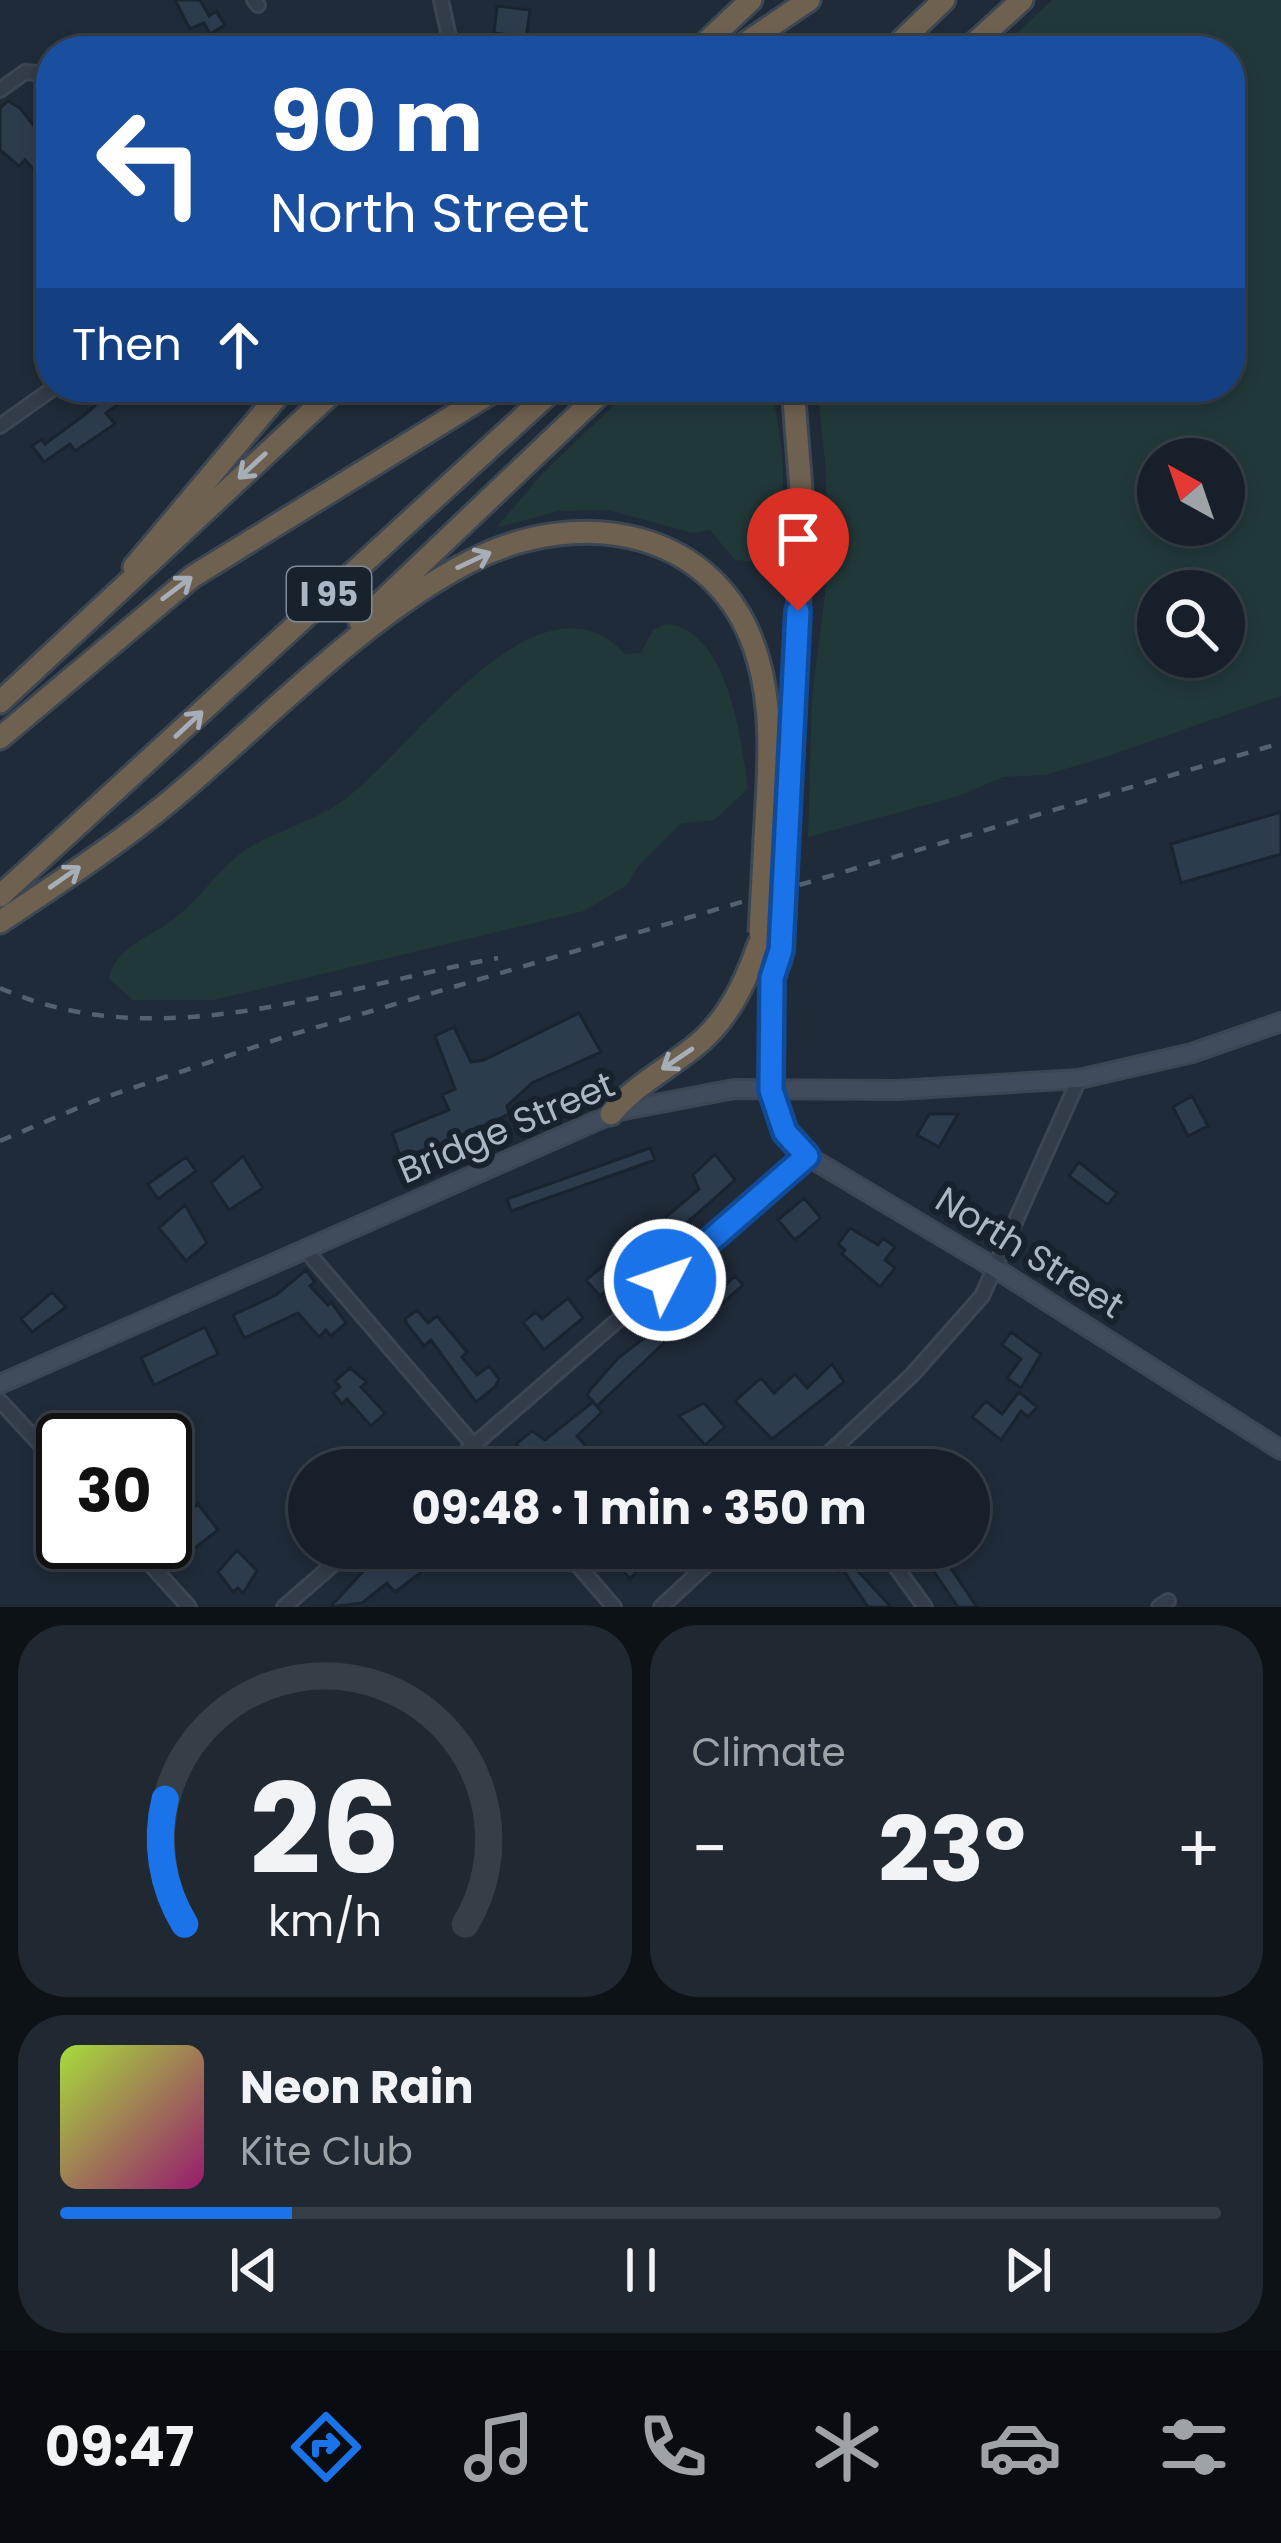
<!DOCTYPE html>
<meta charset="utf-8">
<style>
body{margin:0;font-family:Poppins,sans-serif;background:#202832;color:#f1f3f6;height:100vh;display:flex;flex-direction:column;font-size:45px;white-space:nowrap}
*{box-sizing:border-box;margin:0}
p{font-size:39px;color:#9ea3a8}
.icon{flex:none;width:66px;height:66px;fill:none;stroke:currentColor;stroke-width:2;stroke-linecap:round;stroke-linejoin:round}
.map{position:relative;height:1607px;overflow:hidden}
.sheet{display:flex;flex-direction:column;gap:18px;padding:18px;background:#0d1217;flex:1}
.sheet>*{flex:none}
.guide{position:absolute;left:36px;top:36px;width:1209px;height:366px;border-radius:48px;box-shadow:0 6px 18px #0003,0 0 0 3px #363e47;background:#1a4fa0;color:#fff;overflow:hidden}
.needle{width:78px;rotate:320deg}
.controls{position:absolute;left:1137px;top:438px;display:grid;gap:24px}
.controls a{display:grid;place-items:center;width:108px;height:108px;border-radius:50%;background:#17202a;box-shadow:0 6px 18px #0003,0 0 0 3px #363e47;font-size:60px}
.speed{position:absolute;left:36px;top:1413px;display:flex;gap:24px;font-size:60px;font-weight:700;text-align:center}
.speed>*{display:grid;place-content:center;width:156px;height:156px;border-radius:50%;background:#17202a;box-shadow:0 6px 18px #0003,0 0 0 3px #363e47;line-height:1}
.speed .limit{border:6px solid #111;border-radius:18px;background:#fff;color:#111}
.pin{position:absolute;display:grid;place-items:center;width:102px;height:102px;color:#fff;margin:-123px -51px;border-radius:50% 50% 50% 0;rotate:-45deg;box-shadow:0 0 12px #0007}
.pin .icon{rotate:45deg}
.me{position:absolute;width:132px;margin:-66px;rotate:49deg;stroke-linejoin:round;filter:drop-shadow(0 0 9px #0008)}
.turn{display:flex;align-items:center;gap:42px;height:252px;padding:0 36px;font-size:54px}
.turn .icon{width:156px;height:156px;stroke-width:2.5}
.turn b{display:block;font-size:84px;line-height:102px}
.then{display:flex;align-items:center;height:114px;padding:0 36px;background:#0003;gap:24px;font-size:45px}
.big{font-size:90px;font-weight:700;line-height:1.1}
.sheet .widget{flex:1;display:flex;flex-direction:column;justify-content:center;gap:18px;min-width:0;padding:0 42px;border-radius:48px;background:#202832}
.sheet .dial{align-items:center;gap:0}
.dial svg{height:312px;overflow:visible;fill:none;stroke:#363e47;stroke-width:7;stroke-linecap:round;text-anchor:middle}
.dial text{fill:#f1f3f6;stroke:none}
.song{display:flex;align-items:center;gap:36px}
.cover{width:144px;height:144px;border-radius:18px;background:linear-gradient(135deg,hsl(80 70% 55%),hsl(320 70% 35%))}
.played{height:12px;border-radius:6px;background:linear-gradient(90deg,#1a73e8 20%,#363e47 20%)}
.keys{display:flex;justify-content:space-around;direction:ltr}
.heat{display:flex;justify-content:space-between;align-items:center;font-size:66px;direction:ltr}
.sheet .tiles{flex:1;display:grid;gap:18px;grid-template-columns:1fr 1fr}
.widget:last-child{grid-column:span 2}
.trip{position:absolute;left:288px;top:1449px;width:702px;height:120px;border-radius:60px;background:#17202a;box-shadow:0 6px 18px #0003,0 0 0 3px #363e47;font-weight:700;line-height:120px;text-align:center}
.tab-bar{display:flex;height:192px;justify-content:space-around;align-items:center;background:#090d11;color:#9ea3a8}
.tab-bar .icon{width:84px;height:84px}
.tab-bar .active{color:#1a73e8}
.tab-bar b{font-size:54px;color:#f1f3f6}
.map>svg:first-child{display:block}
.green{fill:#213839;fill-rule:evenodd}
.building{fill:#2d3c4d;stroke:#1a242f;stroke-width:3}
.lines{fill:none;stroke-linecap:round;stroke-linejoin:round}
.street-casing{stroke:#3c4652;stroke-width:18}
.secondary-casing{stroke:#3c4652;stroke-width:22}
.highway-casing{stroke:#3d4753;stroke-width:27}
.street{stroke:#323d49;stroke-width:12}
.secondary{stroke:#404c5c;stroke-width:16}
.highway{stroke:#6f614f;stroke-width:21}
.rail{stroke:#546170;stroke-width:4.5;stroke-dasharray:12 12;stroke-linecap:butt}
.highway-bridge-casing{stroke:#3d4753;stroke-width:27;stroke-linecap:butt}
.highway-bridge{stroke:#6f614f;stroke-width:21}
.oneway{stroke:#a6aeba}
.route-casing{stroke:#114b97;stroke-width:30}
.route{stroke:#1a73e8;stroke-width:21}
.labels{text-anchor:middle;stroke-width:12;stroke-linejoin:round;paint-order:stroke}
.shield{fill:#18222d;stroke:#808a98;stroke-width:3}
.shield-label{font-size:33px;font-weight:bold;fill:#acb7c6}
.street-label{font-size:36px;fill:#acb7c6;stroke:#18222d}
</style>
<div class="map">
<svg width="1281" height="1607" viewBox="0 0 1281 1607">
<rect width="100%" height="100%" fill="#1f2b38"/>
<path class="green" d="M 1052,0 L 1281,0 L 1281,696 L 1099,759 L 1045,775 L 1003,777 L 959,796 L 808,837 L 812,695 L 827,580 L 826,470 L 817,387 L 1230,387 L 1230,51 L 998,51 ZM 1158,459 L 1224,459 L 1224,525 L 1158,525 ZM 1158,591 L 1224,591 L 1224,657 L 1158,657 Z
M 633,387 L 771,387 C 783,447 796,507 757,562 L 735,560 L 710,530 L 693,533 L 608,510 L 558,511 L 496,528 L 543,473 Z
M 665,624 C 728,627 742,742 748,789 L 714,820 L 680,824 L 639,865 L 627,885 L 584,911 L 214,1000 L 133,1000 L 109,979 C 113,949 153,935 174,919 C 201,899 219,867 247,849 C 276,831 309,823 338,804 C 403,763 536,557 625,654 L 641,653 L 653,630 Z"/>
<path class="building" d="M 175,0 L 200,0 L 209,16 L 216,11 L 225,25 L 210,34 L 204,23 L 190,29 Z
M 497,6 L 530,10 L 526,37 L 494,33 Z
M 8,101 L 20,108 L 51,148 L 51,189 L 25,160 L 19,166 L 0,150 L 0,108 Z
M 106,387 L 143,387 L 106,413 L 115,424 L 75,451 L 70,444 L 44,462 L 32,446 L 42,439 L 45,444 L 87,413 L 109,392 Z
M 1281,812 L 1281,854 L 1181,883 L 1171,844 Z
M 579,1013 L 601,1052 L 532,1083 L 507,1106 L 509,1114 L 433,1149 L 441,1169 L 409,1181 L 392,1133 L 449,1110 L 442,1095 L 455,1089 L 435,1036 L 454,1027 L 471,1062 L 484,1060 Z
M 1192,1096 L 1208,1126 L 1188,1136 L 1173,1107 Z
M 929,1114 L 958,1114 L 939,1147 L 917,1135 Z
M 650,1148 L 655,1160 L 511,1211 L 507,1199 Z
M 715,1154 L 735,1180 L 673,1235 L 661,1221 L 699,1189 L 693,1175 Z
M 243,1156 L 263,1188 L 229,1210 L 211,1183 Z
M 186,1157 L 196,1171 L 158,1199 L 148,1184 Z
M 1079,1162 L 1117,1193 L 1108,1205 L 1069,1176 Z
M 804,1198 L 821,1218 L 795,1240 L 778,1220 Z
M 185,1205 L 207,1243 L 186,1261 L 159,1228 Z
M 850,1228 L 878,1245 L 883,1238 L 895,1247 L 885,1260 L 895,1268 L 880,1287 L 842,1254 L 845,1250 L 838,1244 Z
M 631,1243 L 648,1262 L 639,1270 L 635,1265 L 600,1296 L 586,1280 Z
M 306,1270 L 315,1282 L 310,1286 L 328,1305 L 331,1302 L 346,1323 L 331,1336 L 326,1330 L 319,1337 L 298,1313 L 244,1338 L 233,1315 L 276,1295 Z
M 709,1276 L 723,1287 L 735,1276 L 743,1285 L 702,1321 L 703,1327 L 689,1334 L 669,1310 Z
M 52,1292 L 66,1307 L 32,1332 L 21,1319 Z
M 568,1298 L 583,1318 L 544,1350 L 523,1322 L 536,1312 L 542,1319 Z
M 417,1310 L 428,1323 L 437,1316 L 467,1352 L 462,1357 L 477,1375 L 489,1366 L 499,1379 L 495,1387 L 476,1402 L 431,1340 L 424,1346 L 407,1324 L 405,1319 Z
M 205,1327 L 218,1354 L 154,1385 L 141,1358 Z
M 656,1329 L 665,1342 L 597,1406 L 587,1395 L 591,1389 L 618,1358 Z
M 1011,1332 L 1041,1354 L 1021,1388 L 1007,1378 L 1021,1359 L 1002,1345 Z
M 832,1364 L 844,1382 L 772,1439 L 735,1401 L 761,1378 L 774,1393 L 795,1374 L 807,1388 Z
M 350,1368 L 367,1382 L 361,1387 L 385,1413 L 371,1426 L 347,1399 L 342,1404 L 333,1393 L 340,1387 L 335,1381 Z
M 1019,1392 L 1037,1407 L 1028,1417 L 1021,1411 L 1001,1440 L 972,1417 L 986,1401 L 1002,1414 Z
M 593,1402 L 602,1412 L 577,1436 L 591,1452 L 576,1470 L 555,1448 L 530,1469 L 516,1454 L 521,1450 L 516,1444 L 532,1431 L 545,1440 Z
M 704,1403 L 725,1427 L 705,1445 L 679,1416 Z
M 387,1449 L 405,1470 L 337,1470 L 332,1463 L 348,1450 L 363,1469 Z
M 198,1504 L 218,1530 L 190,1552 L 170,1527 Z
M 385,1548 L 437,1548 L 430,1554 L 436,1561 L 395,1592 L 387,1583 L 362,1603 L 330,1607 Z
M 604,1548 L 657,1548 L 630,1579 Z
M 853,1548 L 866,1564 L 858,1571 L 891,1607 L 868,1607 L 842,1568 L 838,1572 L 829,1561 L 839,1549 L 844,1554 Z
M 918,1548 L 937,1548 L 977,1607 L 958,1607 Z
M 237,1550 L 257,1571 L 243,1593 L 238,1588 L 233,1592 L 218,1572 Z"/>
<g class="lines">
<g class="street-casing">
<path id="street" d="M 254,0 L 258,5
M 441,0 L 452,51
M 0,90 L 25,72 L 38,73 L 51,89
M 0,426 L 55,387
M 304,1248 L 495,1470
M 0,1401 L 63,1469
M 445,1470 L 807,1156
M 811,1470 L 912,1375 L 982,1296 L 1079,1079
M 130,1542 L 189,1607
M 563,1548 L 614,1607
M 882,1548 L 925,1607
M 284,1607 L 352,1548
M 661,1607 L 725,1548
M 1159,1607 L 1168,1601"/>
</g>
<g class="secondary-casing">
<path id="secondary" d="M 771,1089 L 785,1132 L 807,1156 L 993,1267 L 1281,1450
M 0,1384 L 619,1111 L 734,1089 L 898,1090 L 1079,1079 L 1192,1053 L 1281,1022"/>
</g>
<g class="highway-casing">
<path id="highway" d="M 697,51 L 751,0
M 734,51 L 809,0
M 891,51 L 944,0
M 966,51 L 1022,0
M 134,567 L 285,387
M 360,622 L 607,387
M 0,702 L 338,387
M 0,738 L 192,577 L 500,387
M 787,834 L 803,515 L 793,387
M 0,896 L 556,387
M 0,922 C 58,883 117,845 171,800 C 262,724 364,616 469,562 C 579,504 721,528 758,659 C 775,717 768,780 765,840
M 771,1089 L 772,978 L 780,960 L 782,926
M 611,1114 C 635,1085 664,1071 693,1048 C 727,1022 745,984 759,944"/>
</g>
<use href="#street" class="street"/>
<use href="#secondary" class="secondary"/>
<use href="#highway" class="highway"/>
<path class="rail" d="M 0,988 C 159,1059 337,987 498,958
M 0,1141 L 94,1101 L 287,1036 L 1281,743"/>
<g class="highway-bridge-casing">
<path id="highway-bridge" d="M 782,926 L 787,834
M 760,933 L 765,840"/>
</g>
<use href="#highway-bridge" class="highway-bridge"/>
</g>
<defs><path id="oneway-shaft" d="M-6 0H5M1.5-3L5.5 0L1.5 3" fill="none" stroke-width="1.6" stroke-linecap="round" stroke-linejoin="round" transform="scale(3)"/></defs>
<g class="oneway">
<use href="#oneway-shaft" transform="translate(252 466) rotate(137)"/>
<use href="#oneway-shaft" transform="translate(474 560) rotate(-25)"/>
<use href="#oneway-shaft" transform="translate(177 588) rotate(-37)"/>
<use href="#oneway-shaft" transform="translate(189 724) rotate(-43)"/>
<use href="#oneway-shaft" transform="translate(65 877) rotate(-35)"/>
<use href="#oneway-shaft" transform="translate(677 1059) rotate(146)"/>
</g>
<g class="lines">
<g class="route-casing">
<path id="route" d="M 665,1280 L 807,1156 L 785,1132 L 771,1090 L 772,978 L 781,950 L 798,611"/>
</g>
<use href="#route" class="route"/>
</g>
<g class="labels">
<rect class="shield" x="287" y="567" width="84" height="54" rx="9"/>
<g class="shield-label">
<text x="329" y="606">I 95</text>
</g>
<g class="street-label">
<text transform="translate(506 1127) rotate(-23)" y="13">Bridge Street</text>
<text transform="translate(1030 1252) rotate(32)" y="13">North Street</text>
</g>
</g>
</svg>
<div class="controls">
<a><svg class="needle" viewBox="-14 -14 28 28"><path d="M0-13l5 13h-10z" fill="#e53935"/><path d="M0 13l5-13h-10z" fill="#9ea3a8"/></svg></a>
<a><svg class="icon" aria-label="search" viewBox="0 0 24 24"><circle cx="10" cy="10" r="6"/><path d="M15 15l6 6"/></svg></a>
</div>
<div class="speed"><div class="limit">30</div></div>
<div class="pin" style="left:798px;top:611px;background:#d93025"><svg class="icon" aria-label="arrive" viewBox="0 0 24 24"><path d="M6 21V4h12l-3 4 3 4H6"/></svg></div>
<svg class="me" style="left:665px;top:1280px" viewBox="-20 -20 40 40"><circle r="17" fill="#1a73e8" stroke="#fff" stroke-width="3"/><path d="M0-11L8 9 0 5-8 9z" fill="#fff"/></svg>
<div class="trip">09:48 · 1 min · 350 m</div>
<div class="guide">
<div class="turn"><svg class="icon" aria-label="left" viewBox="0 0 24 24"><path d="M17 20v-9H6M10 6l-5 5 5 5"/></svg><div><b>90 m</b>North Street</div></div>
<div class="then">Then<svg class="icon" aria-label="ahead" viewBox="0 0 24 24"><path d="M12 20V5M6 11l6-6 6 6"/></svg></div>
</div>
</div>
<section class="sheet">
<div class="tiles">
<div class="widget dial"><svg viewBox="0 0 100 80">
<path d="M14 69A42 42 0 1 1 86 69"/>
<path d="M14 69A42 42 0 0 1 9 37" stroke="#1a73e8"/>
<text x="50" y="56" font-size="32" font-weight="700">26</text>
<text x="50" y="72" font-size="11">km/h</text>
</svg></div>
<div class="widget"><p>Climate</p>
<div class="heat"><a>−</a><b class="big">23°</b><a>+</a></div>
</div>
<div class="widget">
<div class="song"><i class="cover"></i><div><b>Neon Rain</b><p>Kite Club</p></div></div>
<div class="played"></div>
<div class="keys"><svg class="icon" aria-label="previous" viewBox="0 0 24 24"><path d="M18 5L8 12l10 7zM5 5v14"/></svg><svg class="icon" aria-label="pause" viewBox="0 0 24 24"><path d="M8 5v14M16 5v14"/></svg><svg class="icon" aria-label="next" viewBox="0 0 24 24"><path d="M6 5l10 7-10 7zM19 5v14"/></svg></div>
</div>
</div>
</section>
<nav class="tab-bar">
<b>09:47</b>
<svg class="icon active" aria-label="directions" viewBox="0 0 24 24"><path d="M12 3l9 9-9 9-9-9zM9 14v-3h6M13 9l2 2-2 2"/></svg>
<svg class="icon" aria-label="music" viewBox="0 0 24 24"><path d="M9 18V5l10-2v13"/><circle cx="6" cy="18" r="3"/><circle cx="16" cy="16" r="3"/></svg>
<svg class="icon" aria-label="phone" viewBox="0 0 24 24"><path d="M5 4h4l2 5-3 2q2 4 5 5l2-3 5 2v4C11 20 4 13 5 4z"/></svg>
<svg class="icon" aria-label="climate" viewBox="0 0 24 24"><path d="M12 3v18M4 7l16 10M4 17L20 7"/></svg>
<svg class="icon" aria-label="car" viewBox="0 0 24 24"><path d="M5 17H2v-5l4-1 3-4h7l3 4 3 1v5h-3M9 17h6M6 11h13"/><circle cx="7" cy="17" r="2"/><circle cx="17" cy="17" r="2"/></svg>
<svg class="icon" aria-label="filters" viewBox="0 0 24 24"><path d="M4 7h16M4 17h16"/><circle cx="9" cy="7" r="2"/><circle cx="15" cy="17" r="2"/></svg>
</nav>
